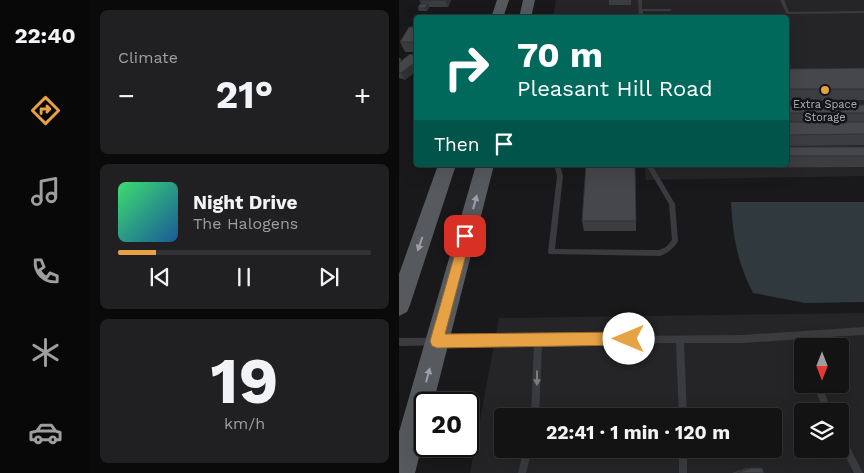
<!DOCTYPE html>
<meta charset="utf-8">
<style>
body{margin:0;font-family:"Work Sans",sans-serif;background:#202022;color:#f1f3f6;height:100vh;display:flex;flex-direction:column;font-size:19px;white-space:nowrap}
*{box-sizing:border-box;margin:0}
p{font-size:16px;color:#9d9ea0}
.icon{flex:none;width:28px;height:28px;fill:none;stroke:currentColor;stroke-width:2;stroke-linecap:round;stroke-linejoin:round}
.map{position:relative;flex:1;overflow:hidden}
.panel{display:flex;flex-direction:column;gap:10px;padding:10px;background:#0a0a0b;width:309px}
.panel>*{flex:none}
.hud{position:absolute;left:15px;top:15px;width:375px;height:152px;border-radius:5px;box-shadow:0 5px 20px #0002,0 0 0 1px #323234;background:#00695c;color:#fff;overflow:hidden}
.needle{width:32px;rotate:180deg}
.controls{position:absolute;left:395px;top:338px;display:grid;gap:10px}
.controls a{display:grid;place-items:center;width:55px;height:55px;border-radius:5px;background:#131314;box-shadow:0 5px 20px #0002,0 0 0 1px #323234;font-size:25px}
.speed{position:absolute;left:15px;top:392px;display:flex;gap:10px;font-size:25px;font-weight:700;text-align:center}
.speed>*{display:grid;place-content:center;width:65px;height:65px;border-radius:50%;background:#131314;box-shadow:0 5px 20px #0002,0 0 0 1px #323234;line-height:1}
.speed .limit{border:2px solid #111;border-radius:8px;background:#fff;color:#111}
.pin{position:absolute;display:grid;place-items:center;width:42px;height:42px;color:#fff;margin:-21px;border-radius:10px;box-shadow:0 2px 8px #0006}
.me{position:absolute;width:55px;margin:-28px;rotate:270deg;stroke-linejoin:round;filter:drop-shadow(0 0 4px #0008)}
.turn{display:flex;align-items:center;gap:18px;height:105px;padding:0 20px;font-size:22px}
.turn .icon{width:65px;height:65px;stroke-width:2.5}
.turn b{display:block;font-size:35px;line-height:42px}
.then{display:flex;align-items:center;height:48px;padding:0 20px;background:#0003;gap:10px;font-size:19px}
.big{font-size:38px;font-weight:700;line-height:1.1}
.panel .widget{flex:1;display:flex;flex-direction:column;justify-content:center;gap:8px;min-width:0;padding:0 18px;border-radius:8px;background:#202022}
.panel .dial{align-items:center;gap:0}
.dial b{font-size:65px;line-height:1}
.song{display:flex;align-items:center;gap:15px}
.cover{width:60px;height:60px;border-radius:8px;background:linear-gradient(135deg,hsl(140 70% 55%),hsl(210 70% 35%))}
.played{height:5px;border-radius:2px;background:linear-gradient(90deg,#e7a245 15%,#323234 15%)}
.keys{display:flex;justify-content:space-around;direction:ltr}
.heat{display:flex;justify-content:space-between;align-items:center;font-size:28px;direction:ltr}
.trip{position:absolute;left:95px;top:408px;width:288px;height:50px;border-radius:5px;background:#131314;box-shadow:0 5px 20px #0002,0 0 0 1px #323234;font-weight:700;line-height:50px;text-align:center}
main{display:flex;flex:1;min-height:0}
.tab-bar{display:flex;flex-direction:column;width:90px;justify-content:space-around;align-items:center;background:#080808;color:#9d9ea0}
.tab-bar .icon{width:35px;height:35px}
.tab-bar .active{color:#e7a245}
.tab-bar b{font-size:22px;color:#f1f3f6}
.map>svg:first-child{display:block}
.built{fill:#252528;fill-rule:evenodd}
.water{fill:#2f393e}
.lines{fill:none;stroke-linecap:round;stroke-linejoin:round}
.service{fill:#3a3b3f;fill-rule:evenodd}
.primary{fill:#56595e;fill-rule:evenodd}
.wall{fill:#3c3d40}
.shaded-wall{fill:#313234}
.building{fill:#46474b;stroke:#313234}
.oneway{fill:#9b9fa7}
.oneway2{fill:#797c82}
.route{fill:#e7a245;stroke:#96692d}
.poi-dot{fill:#e7a245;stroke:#141416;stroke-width:2}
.labels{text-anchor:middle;stroke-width:5;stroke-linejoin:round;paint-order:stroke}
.far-poi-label{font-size:11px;fill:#acb1b9;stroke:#141416}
</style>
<main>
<nav class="tab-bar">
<b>22:40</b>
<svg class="icon active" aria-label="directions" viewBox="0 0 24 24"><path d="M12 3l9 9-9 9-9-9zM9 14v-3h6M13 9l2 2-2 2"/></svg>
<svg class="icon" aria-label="music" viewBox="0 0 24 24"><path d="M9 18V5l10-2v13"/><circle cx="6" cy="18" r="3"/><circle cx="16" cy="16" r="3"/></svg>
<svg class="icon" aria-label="phone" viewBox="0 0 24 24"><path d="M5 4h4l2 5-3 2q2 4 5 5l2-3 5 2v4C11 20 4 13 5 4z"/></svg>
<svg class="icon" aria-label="climate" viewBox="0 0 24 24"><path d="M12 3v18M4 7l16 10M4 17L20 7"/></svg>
<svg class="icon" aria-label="car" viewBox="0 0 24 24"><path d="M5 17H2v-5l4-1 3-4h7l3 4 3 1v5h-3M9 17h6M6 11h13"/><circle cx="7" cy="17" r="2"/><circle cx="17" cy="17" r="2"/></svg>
</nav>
<section class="panel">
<div class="widget"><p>Climate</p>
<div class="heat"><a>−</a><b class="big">21°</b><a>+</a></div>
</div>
<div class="widget">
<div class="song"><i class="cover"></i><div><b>Night Drive</b><p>The Halogens</p></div></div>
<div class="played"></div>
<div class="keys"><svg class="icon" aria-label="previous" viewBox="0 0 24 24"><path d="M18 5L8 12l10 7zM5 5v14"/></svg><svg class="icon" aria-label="pause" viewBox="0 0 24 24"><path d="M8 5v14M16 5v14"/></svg><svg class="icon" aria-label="next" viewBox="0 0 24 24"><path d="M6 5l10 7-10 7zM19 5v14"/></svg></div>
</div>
<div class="widget dial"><b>19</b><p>km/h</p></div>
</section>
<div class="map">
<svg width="466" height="473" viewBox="0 0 466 473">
<rect width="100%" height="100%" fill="#19191b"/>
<path class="built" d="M 157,0 L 465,0 L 465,176 L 247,180 L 246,165 L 388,165 L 388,18 L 154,18 Z
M 465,313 L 465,473 L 71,473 L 100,318 ZM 404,346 L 441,346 L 441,384 L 404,384 ZM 404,411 L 441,411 L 441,449 L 404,449 ZM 104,416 L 374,416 L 374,449 L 104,449 Z"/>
<path class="water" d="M 332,202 L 465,202 L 465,302 L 406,303 L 354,293 C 338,261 334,238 332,202 Z"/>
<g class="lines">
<path class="service" d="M 239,0 L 243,0 L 243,9 L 271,9 L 273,10 L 271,11 L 244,11 L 244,18 L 240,18 Z
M 381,0 L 385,0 L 390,12 L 466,11 L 466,13 L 389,14 L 387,13 Z
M 155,165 L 161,165 L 164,176 L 156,249 L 260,250 L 267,247 L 273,240 L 270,204 L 247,165 L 253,165 L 276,204 L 279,241 C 275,248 269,253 261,256 L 150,254 L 149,252 L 158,176 Z
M 466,327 L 466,335 L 411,338 L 413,346 L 405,346 L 403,339 L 344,343 L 285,343 L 288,416 L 280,416 L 277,343 L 143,344 L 140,416 L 132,416 L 135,344 L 0,346 L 0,338 L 344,335 Z
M 415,384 L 423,384 L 432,411 L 424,411 Z
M 441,433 L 444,434 L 464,473 L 455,473 L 441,446 Z
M 125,449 L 133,449 L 127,473 L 119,473 Z
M 280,449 L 288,449 L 288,473 L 280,473 Z"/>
<path class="primary" d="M 98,0 L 110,0 L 104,18 L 92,18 Z
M 124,0 L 136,0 L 132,18 L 120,18 Z
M 39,165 L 57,165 L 11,305 L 8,312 L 0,316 L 0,274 Z
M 77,165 L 95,165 L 34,404 L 26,404 L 26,433 L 16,473 L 0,473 L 0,432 Z"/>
</g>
<path class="wall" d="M 21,0 L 52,0 L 49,7 L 30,7 L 30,8 L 28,11 L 20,11 L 19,8 L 22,4 Z
M 210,0 L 232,0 L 232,5 L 210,5 Z
M 18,24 L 18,52 L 6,52 L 1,42 L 16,27 Z
M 18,56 L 18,70 L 6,80 L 0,78 L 0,58 L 1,58 L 3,61 Z
M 466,68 L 466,100 L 388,101 L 388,69 Z
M 466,105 L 466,145 L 388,146 L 388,106 Z
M 388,147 L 466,147 L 466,167 L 266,168 L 266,165 L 388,165 Z
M 183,221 L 237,221 L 237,231 L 185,231 Z
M 347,468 L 363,468 L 365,473 L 333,473 Z"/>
<path class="shaded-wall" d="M 46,0 L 52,0 L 49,7 Z
M 29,4 L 30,8 L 28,11 L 26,8 Z
M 18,61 L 18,70 L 6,80 L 2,73 Z"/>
<path class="building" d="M 21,0 L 46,0 L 20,1 Z
M 21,4 L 29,4 L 26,8 L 19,8 Z
M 18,24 L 18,42 L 1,42 L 10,27 L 16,27 Z
M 11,54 L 18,56 L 18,61 L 2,73 L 0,72 L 0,63 Z
M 466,68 L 466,89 L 388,89 L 388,69 Z
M 466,105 L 466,113 L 388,113 L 388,106 Z
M 388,122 L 466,122 L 466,134 L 388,135 Z
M 388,147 L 466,147 L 466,156 L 388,156 Z
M 187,165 L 236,165 L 237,221 L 183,221 Z
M 352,468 L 363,468 L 365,473 L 338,473 Z"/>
<defs><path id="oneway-solid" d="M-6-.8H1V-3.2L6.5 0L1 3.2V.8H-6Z" transform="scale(1.25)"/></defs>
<g class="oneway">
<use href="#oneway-solid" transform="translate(76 202) rotate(-75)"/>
<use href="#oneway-solid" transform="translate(21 244) rotate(109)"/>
<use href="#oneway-solid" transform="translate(29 375) rotate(-75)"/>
</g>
<use class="oneway2" href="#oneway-solid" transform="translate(138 378) rotate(90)"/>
<path class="route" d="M 66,231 L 72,236 L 46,334 L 230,332 L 235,334 L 237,339 L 235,343 L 230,345 L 38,348 L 33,346 L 31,341 L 61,236 Z"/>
<circle class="poi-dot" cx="426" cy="90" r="5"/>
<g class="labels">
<g class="far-poi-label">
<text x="426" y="108">Extra Space<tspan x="426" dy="13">Storage</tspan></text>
</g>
</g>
</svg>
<div class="controls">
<a><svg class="needle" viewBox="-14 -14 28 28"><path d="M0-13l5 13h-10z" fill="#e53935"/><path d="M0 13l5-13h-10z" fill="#9d9ea0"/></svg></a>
<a><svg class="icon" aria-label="layers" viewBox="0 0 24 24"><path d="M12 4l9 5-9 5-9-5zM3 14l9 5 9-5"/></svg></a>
</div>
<div class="speed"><div class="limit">20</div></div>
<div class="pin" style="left:66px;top:236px;background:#d93025"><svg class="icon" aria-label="arrive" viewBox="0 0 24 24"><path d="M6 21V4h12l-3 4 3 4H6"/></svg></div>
<svg class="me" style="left:230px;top:339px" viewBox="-20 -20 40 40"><circle r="19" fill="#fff"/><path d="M0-13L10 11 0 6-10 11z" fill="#e7a245"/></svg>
<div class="trip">22:41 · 1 min · 120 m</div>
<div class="hud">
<div class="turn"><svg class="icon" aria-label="right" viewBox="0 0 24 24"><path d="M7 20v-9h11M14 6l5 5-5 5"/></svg><div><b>70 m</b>Pleasant Hill Road</div></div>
<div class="then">Then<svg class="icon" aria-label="arrive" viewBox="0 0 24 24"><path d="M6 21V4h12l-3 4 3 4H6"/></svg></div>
</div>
</div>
</main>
